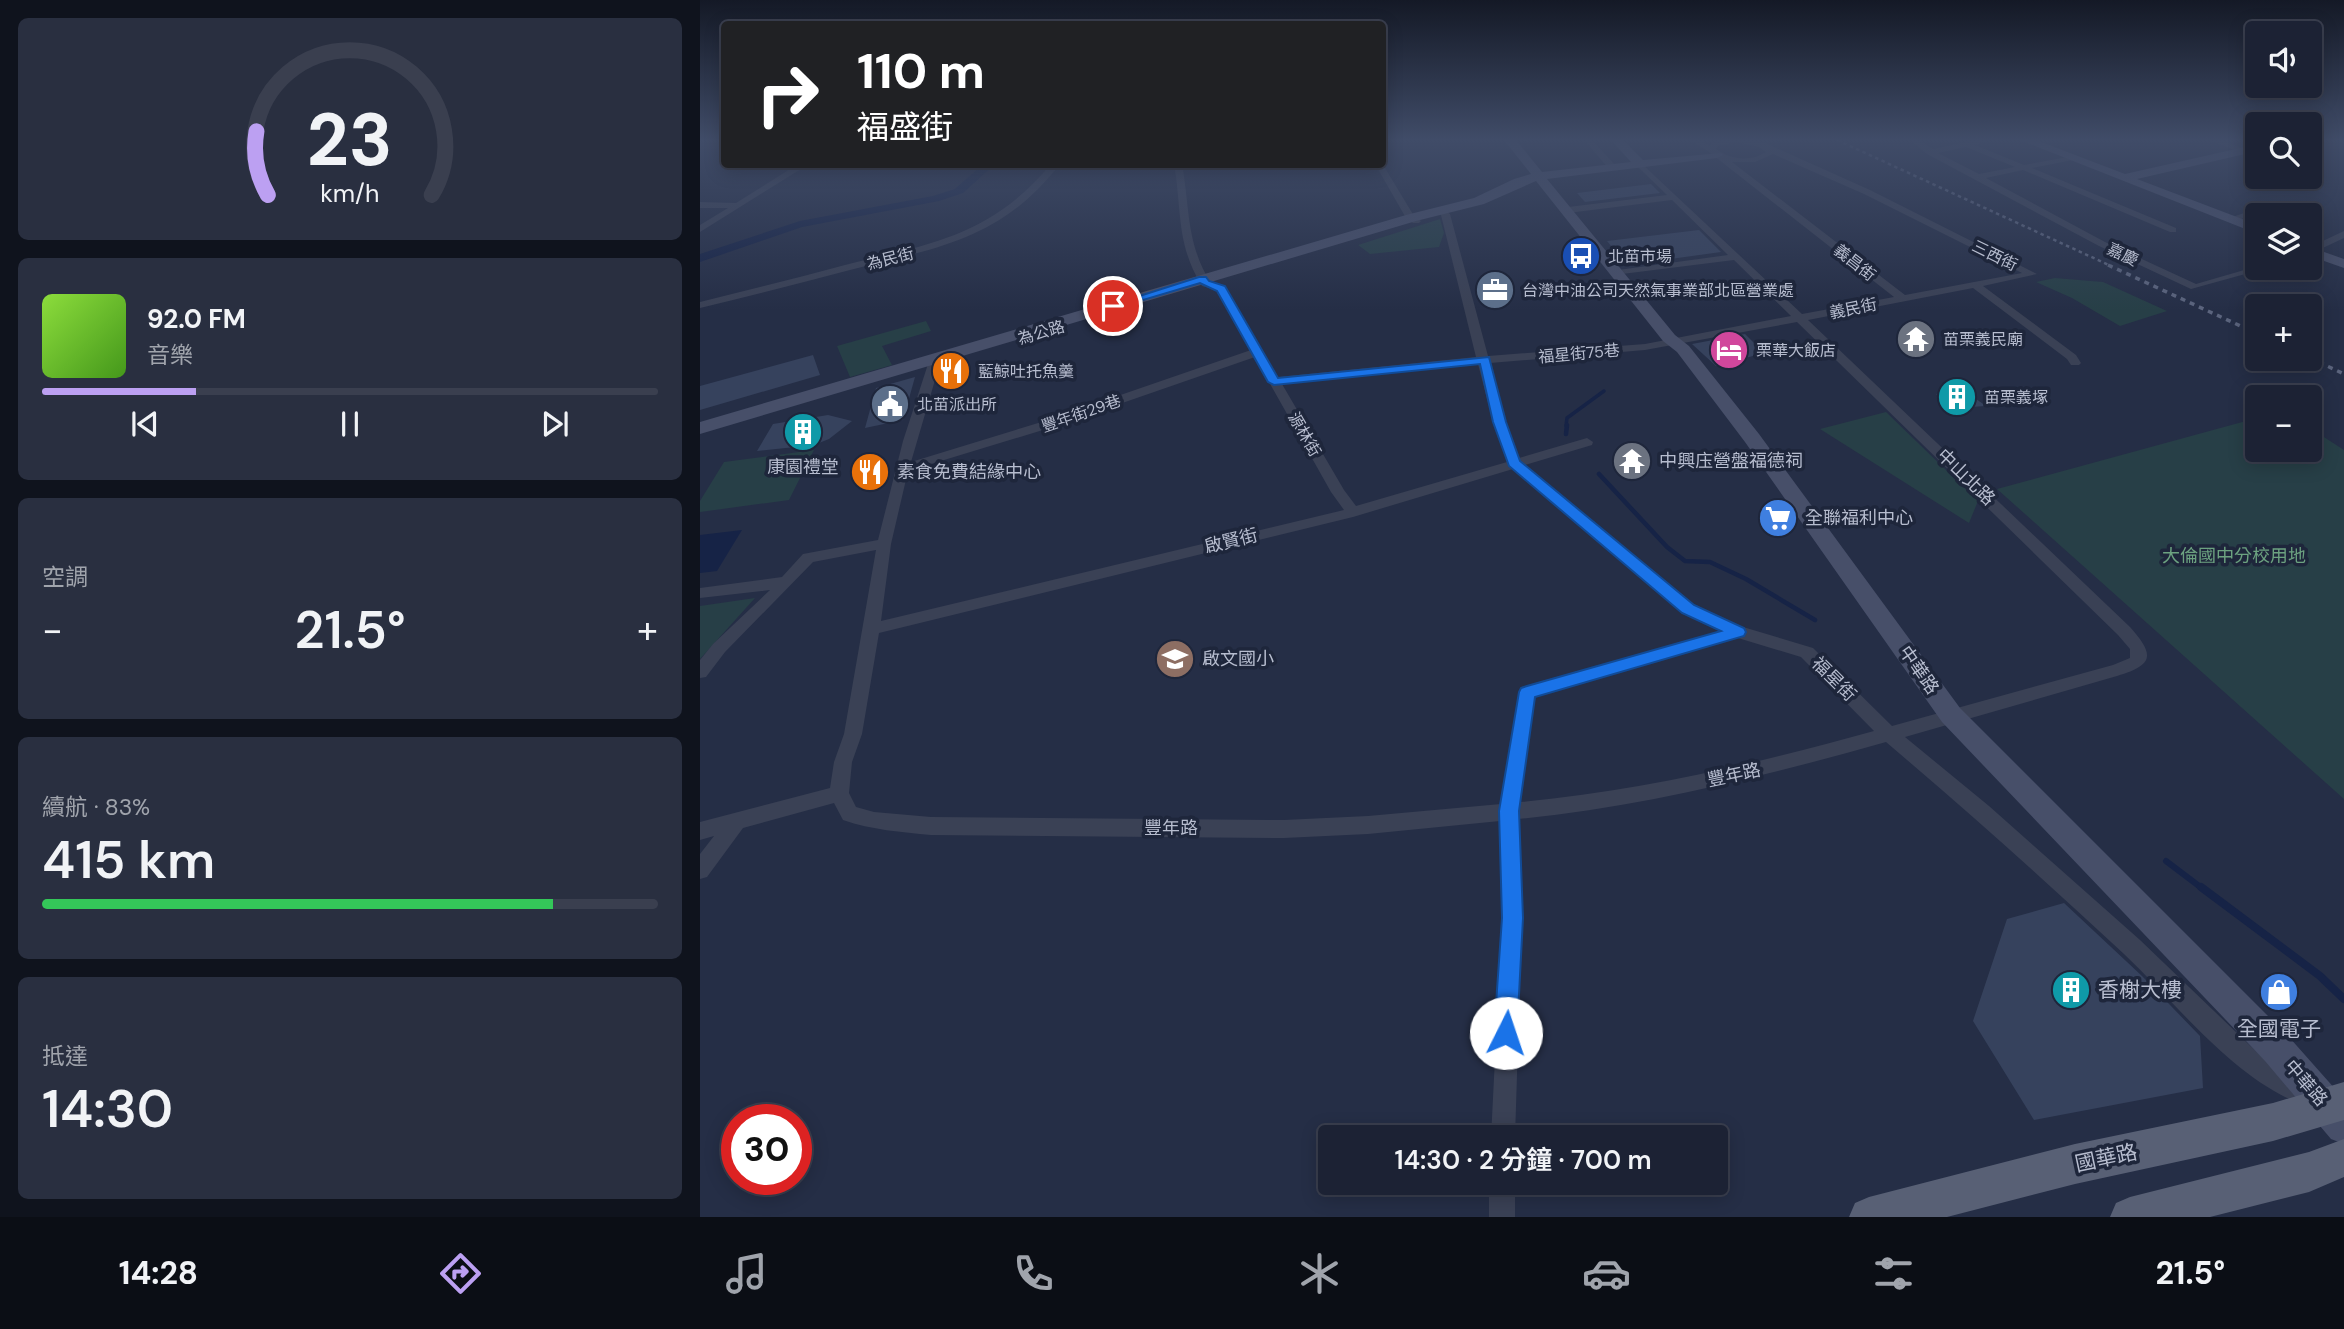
<!DOCTYPE html>
<html lang="zh-TW">
<meta charset="utf-8">
<style>
body{margin:0;font-family:"DM Sans","Noto Sans TC",sans-serif;background:#292f40;color:#f1f3f6;height:100vh;display:flex;flex-direction:column;font-size:26px;white-space:nowrap}
*{box-sizing:border-box;margin:0}
p{font-size:23px;color:#a0a4ac}
.icon{flex:none;width:38px;height:38px;fill:none;stroke:currentColor;stroke-width:2;stroke-linecap:round;stroke-linejoin:round}
.map{position:relative;flex:1;overflow:hidden}
.details{display:flex;flex-direction:column;gap:18px;padding:18px;background:#0f131d;width:700px}
.details>*{flex:none}
.guide{position:absolute;left:21px;top:21px;width:665px;height:147px;border-radius:7px;box-shadow:0 4px 18px #0003,0 0 0 2px #3a3f4f;background:#202124;color:#fff;overflow:hidden}
.controls{position:absolute;left:1545px;top:21px;display:grid;gap:14px}
.controls a{display:grid;place-items:center;width:77px;height:77px;border-radius:7px;background:#1c2234;box-shadow:0 4px 18px #0003,0 0 0 2px #3a3f4f;font-size:35px}
.speed{position:absolute;left:21px;top:1104px;display:flex;gap:14px;font-size:35px;font-weight:700;text-align:center}
.speed>*{display:grid;place-content:center;width:91px;height:91px;border-radius:50%;background:#1c2234;box-shadow:0 4px 18px #0003,0 0 0 2px #3a3f4f;line-height:1}
.speed .limit{border:10px solid #d22;background:#fff;color:#111}
.pin{position:absolute;display:grid;place-items:center;width:60px;height:60px;color:#fff;margin:-30px;border:4px solid #fff;border-radius:50%;box-shadow:0 2px 7px #0007}
.me{position:absolute;width:77px;margin:-38px;rotate:4deg;stroke-linejoin:round;filter:drop-shadow(0 0 5px #0008)}
.turn{display:flex;align-items:center;gap:24px;height:147px;padding:0 21px;font-size:32px}
.turn .icon{width:91px;height:91px;stroke-width:2.5}
.turn b{display:block;font-size:49px;line-height:60px}
.big{font-size:52px;font-weight:600;line-height:1.1}
.details .card{flex:1;display:flex;flex-direction:column;justify-content:center;gap:10px;min-width:0;padding:0 24px;border-radius:10px;background:#292f40}
.details .dial{align-items:center;gap:0}
.dial svg{height:182px;overflow:visible;fill:none;stroke:#3a3f4f;stroke-width:7;stroke-linecap:round;text-anchor:middle}
.dial text{fill:#f1f3f6;stroke:none}
.song{display:flex;align-items:center;gap:21px}
.cover{width:84px;height:84px;border-radius:10px;background:linear-gradient(135deg,hsl(90 70% 55%),hsl(100 70% 35%))}
.played{height:7px;border-radius:4px;background:linear-gradient(90deg,#bca0f2 25%,#3a3f4f 25%)}
.keys{display:flex;justify-content:space-around;direction:ltr}
.heat{display:flex;justify-content:space-between;align-items:center;font-size:38px;direction:ltr}
.charge{height:10px;border-radius:5px;background:linear-gradient(90deg,#34c759 83%,#3a3f4f 0)}
.trip{position:absolute;left:618px;top:1125px;width:410px;height:70px;border-radius:7px;background:#1c2234;box-shadow:0 4px 18px #0003,0 0 0 2px #3a3f4f;font-weight:600;line-height:70px;text-align:center}
.dock{display:flex;height:112px;justify-content:space-around;align-items:center;background:#0b0e15;color:#a0a4ac}
.dock .icon{width:49px;height:49px}
.dock .on{color:#bca0f2}
.dock b{font-size:32px;color:#f1f3f6}
main{display:flex;flex:1;min-height:0}
.map>svg:first-child{display:block}
.green{fill:#273f47}
.water{fill:#162346}
.lines{fill:none;stroke-linecap:round;stroke-linejoin:round}
.stream-far3{stroke:#162346;stroke-width:3.5}
.stream-far2{stroke:#162346;stroke-width:4.5}
.stream-far1{stroke:#162346;stroke-width:6}
.stream{stroke:#162346;stroke-width:8}
.canal{fill:#162346;fill-rule:evenodd}
.building{fill:#36425d}
.street{fill:#3a4155;fill-rule:evenodd}
.secondary{fill:#474f69;fill-rule:evenodd}
.primary{fill:#586075;fill-rule:evenodd}
.rail-far1{stroke:#5b647d;stroke-width:2.5;stroke-dasharray:3.5 3.5;stroke-linecap:butt}
.rail{stroke:#5b647d;stroke-width:3.5;stroke-dasharray:5 5;stroke-linecap:butt}
.route{fill:#1a73e8;stroke:#114b97;stroke-width:2}
.labels{text-anchor:middle;stroke-width:7;stroke-linejoin:round;paint-order:stroke}
.far-street-label{font-size:16px;fill:#b7bdcf;stroke:#1e263b}
.far-poi-label{font-size:16px;fill:#b7bdcf;stroke:#1e263b;text-anchor:start}
.poi-label{font-size:18px;fill:#b7bdcf;stroke:#1e263b;text-anchor:start}
.street-label{font-size:18px;fill:#b7bdcf;stroke:#1e263b}
.park-label{font-size:18px;fill:#6ca280;stroke:#1e263b}
.near-poi-label{font-size:21px;fill:#b7bdcf;stroke:#1e263b;text-anchor:start}
.near-street-label{font-size:21px;fill:#b7bdcf;stroke:#1e263b}
</style>
<main>
<section class="details">
<div class="card dial"><svg viewBox="0 0 100 80">
<path d="M14 69A42 42 0 1 1 86 69"/>
<path d="M14 69A42 42 0 0 1 9 41" stroke="#bca0f2"/>
<text x="50" y="56" font-size="32" font-weight="700">23</text>
<text x="50" y="72" font-size="11">km/h</text>
</svg></div>
<div class="card">
<div class="song"><i class="cover"></i><div><b>92.0 FM</b><p>音樂</p></div></div>
<div class="played"></div>
<div class="keys"><svg class="icon" aria-label="previous" viewBox="0 0 24 24"><path d="M18 5L8 12l10 7zM5 5v14"/></svg><svg class="icon" aria-label="pause" viewBox="0 0 24 24"><path d="M8 5v14M16 5v14"/></svg><svg class="icon" aria-label="next" viewBox="0 0 24 24"><path d="M6 5l10 7-10 7zM19 5v14"/></svg></div>
</div>
<div class="card"><p>空調</p>
<div class="heat"><a>−</a><b class="big">21.5°</b><a>+</a></div>
</div>
<div class="card"><p>續航 · 83%</p><b class="big">415 km</b><div class="charge"></div></div>
<div class="card"><p>抵達</p><b class="big">14:30</b></div>
</section>
<div class="map">
<svg width="1644" height="1217" viewBox="0 0 1644 1217">
<rect width="100%" height="100%" fill="#252e46"/>
<path class="green" d="M 740,219 L 744,233 L 739,247 L 670,254 L 658,245 Z
M 1355,278 L 1403,282 L 1467,311 L 1420,326 L 1372,298 L 1336,282 Z
M 226,321 L 231,331 L 182,346 L 192,365 L 150,377 L 137,346 Z
M 1186,412 L 1278,501 L 1269,523 L 1120,429 Z
M 1557,418 L 1558,450 L 1610,450 L 1610,428 L 1644,450 L 1644,799 L 1297,489 Z
M 114,450 L 89,500 L 0,512 L 0,501 L 24,462 Z
M 55,598 L 0,659 L 0,606 Z"/>
<path class="water" d="M 42,530 L 17,571 L 0,573 L 0,535 Z"/>
<g class="lines">
<path class="stream-far3" d="M 866,426 L 867,418 L 904,391"/>
<path class="stream-far2" d="M 866,434 L 867,425
M 899,474 L 967,547 L 985,561 L 1010,562 L 1046,579 L 1115,620"/>
<path class="stream-far1" d="M 1466,861 L 1503,889"/>
<path class="stream" d="M 1501,887 L 1620,976 L 1644,999"/>
<path class="canal" d="M 283,164 L 295,164 L 263,193 L 239,201 L 102,227 L 0,262 L 0,254 L 100,221 L 233,196 L 255,189 Z"/>
</g>
<path class="building" d="M 951,184 L 960,193 L 885,202 L 877,193 Z
M 999,230 L 1021,252 L 927,265 L 907,241 Z
M 1045,334 L 1064,353 L 1016,366 L 992,344 Z
M 113,355 L 120,375 L 0,410 L 0,386 Z
M 215,377 L 203,420 L 165,428 L 176,388 Z
M 1262,389 L 1286,406 L 1254,408 L 1236,394 Z
M 128,415 L 152,421 L 129,439 L 114,445 L 57,451 L 73,424 Z
M 1364,903 L 1442,976 L 1500,1036 L 1503,1088 L 1334,1120 L 1273,1021 L 1307,919 Z"/>
<g class="lines">
<path class="street" d="M 884,140 L 892,140 L 916,166 L 916,170 L 910,170 Z
M 990,140 L 1000,140 L 1010,146 L 1012,142 C 1030,138 1047,139 1065,143 L 1170,190 L 1337,274 L 1283,286 L 1376,355 L 1381,363 L 1379,365 L 1371,365 L 1367,359 L 1273,288 L 1108,320 L 1430,627 C 1455,655 1454,665 1417,676 L 1205,737 L 1289,806 L 1440,940 L 1563,1058 L 1608,1084 L 1612,1092 L 1608,1100 L 1600,1104 C 1530,1075 1478,1005 1424,954 C 1346,881 1267,811 1186,742 C 1065,776 944,807 819,819 L 822,918 L 815,1138 L 791,1138 L 802,918 L 800,821 L 668,834 L 584,838 L 231,835 C 201,832 172,830 143,820 L 134,803 L 43,828 L 7,877 L 0,879 L 0,854 L 14,836 L 0,840 L 0,822 L 130,788 L 134,762 L 144,734 L 176,550 L 113,562 L 25,652 L 6,677 L 0,678 L 0,660 L 13,644 L 70,590 L 0,598 L 0,588 L 82,577 L 103,554 L 178,540 L 203,441 L 228,364 L 225,360 L 227,358 L 235,358 L 240,363 L 211,462 L 348,420 L 551,350 L 517,290 L 502,286 C 476,245 482,210 474,164 L 482,164 C 490,208 486,242 510,282 L 525,286 L 578,377 L 776,357 L 741,215 L 736,211 L 741,208 L 750,214 L 788,356 L 945,344 L 1091,316 L 1034,260 L 914,275 L 914,271 L 918,270 L 1028,255 L 972,200 L 868,213 L 864,210 L 868,207 L 967,195 L 938,167 L 938,163 L 941,163 L 1102,314 L 1194,297 L 1009,152 ZM 1036,142 L 1059,147 L 1066,152 C 1051,162 1031,160 1016,149 L 1018,146 ZM 1073,154 L 1164,194 L 1322,273 L 1205,295 L 1032,162 L 1055,162 ZM 1097,322 L 1418,635 L 1430,649 L 1430,658 L 1413,665 L 1192,726 L 1113,648 L 1043,627 L 994,605 L 825,465 L 892,445 L 893,442 L 887,438 L 819,458 L 805,422 L 790,363 L 945,350 ZM 555,357 L 631,492 L 644,510 L 181,621 L 191,544 L 208,471 L 356,426 ZM 778,364 L 793,422 L 807,462 L 656,506 L 644,490 L 582,384 ZM 813,469 L 982,613 L 1021,631 L 821,687 L 801,804 L 668,816 L 584,820 L 231,817 L 174,812 L 156,807 L 149,793 L 152,762 L 162,734 L 179,633 L 653,517 ZM 1038,638 L 1101,657 L 1174,731 C 1058,763 941,791 820,802 L 835,696 Z
M 1210,140 L 1219,140 L 1233,149 L 1275,140 L 1290,140 L 1275,145 L 1324,165 L 1373,156 L 1373,160 L 1332,168 L 1476,228 L 1476,232 L 1470,232 L 1323,170 L 1286,178 L 1405,242 L 1496,284 L 1558,266 L 1567,268 L 1491,289 L 1399,246 L 1227,154 ZM 1266,147 L 1315,167 L 1279,174 L 1238,153 Z
M 1509,140 L 1521,140 L 1547,150 L 1540,152 Z
M 682,163 L 714,216 L 721,221 L 719,223 L 713,223 L 706,218 L 675,164 Z
M 98,164 L 109,164 L 0,232 L 0,225 L 28,208 L 0,208 L 0,202 L 36,203 Z
M 351,164 L 360,164 C 301,240 237,248 150,270 C 100,283 50,296 0,308 L 0,302 C 48,290 97,278 145,265 C 230,244 291,236 351,164 Z
M 1572,204 L 1575,205 L 1575,209 L 1531,222 L 1526,219 Z
M 1644,231 L 1644,238 L 1610,254 L 1610,247 Z
M 789,1183 L 815,1183 L 815,1217 L 789,1217 Z"/>
<path class="secondary" d="M 804,140 L 816,140 L 842,172 L 931,162 L 911,140 L 923,140 L 943,160 L 1021,153 L 1023,155 L 1017,158 L 847,179 L 975,335 L 989,346 L 1059,434 L 1260,708 L 1589,1037 L 1644,1099 L 1644,1144 L 1631,1139 L 1565,1061 L 1242,722 L 1045,442 L 977,352 L 963,341 L 836,181 L 784,204 L 716,221 L 0,434 L 0,422 L 706,215 L 774,198 L 814,179 L 831,174 Z
M 1320,140 L 1336,140 L 1425,174 L 1558,144 L 1558,151 L 1437,179 L 1558,225 L 1558,234 Z
M 1610,247 L 1644,259 L 1644,268 L 1610,256 Z"/>
<path class="primary" d="M 1644,1082 L 1644,1120 L 1573,1141 L 1375,1184 L 1247,1217 L 1149,1217 L 1155,1203 L 1169,1197 L 1375,1144 L 1573,1103 Z
M 1644,1139 L 1644,1177 L 1609,1192 L 1510,1217 L 1410,1217 L 1416,1203 L 1430,1197 L 1609,1152 Z"/>
<path class="rail-far1" d="M 1137,140 L 1411,266"/>
<path class="rail" d="M 1408,265 L 1558,334
M 1610,358 L 1644,374"/>
</g>
<linearGradient id="sky" x2="0" y2="1"><stop stop-color="#141926"/><stop offset="0.45" stop-color="#404c68"/><stop offset="1" stop-color="#404c68" stop-opacity="0"/></linearGradient>
<rect width="1644" height="310" fill="url(#sky)"/>
<path class="route" d="M 499,277 L 506,277 L 509,281 L 525,286 L 578,378 L 789,357 L 806,422 L 820,461 L 994,605 L 1044,628 L 1046,632 L 1044,636 L 835,697 L 819,811 L 823,918 L 817,1033 L 814,1042 L 806,1045 L 798,1042 L 794,1033 L 802,918 L 799,811 L 819,692 L 821,688 L 827,686 L 1021,631 L 982,613 L 809,466 L 793,422 L 780,364 L 574,385 L 568,382 L 517,291 L 500,283 L 413,309 L 408,306 Z"/>
<defs>
<g id="bus-disc" transform="scale(2.0125)"><circle r="9.5" fill="#1a4fb4" stroke="#1e263b"/><path d="M-5-6H5V4H4V6H2V4H-2V6H-4V4H-5ZM-3.5-4V0h7V-4ZM-3.5 1.2v1.5H-2V1.2ZM2 1.2v1.5H3.5V1.2Z" fill="#fff"/></g>
<g id="office-disc" transform="scale(2.0125)"><circle r="9.5" fill="#5c6f8a" stroke="#1e263b"/><path d="M-6-3h4V-5.5h4V-3h4V5H-6ZM-1-4.5V-3h2v-1.5ZM-6 0V1H6V0Z" fill="#fff"/></g>
<g id="temple-disc" transform="scale(2.0125)"><circle r="9.5" fill="#6b7280" stroke="#1e263b"/><path d="M0-6L5-2H3V0L6.5 2.5H4V6H1.5V3h-3V6H-4V2.5H-6.5L-3 0V-2H-5Z" fill="#fff"/></g>
<g id="hotel-disc" transform="scale(2.0125)"><circle r="9.5" fill="#d1479c" stroke="#1e263b"/><path d="M-6-4.5h1.5V1H6V5H4.5V3h-9V5H-6ZM-4 0a1.8 1.8 0 1 1 3.6 0ZM.5 0V-2.5h3Q6-2.5 6 0Z" fill="#fff"/></g>
<g id="restaurant-disc" transform="scale(2.0125)"><circle r="9.5" fill="#e8710a" stroke="#1e263b"/><path d="M-5-6h1v4h1v-4h1v4h1v-4h1v5L-1.5 .5V6h-2V.5L-5-1ZM5-6V6H3V1.5H1.5Q1.5-4 5-6Z" fill="#fff"/></g>
<g id="building-disc" transform="scale(2.0125)"><circle r="9.5" fill="#0f9aa8" stroke="#1e263b"/><path d="M-4-6H4V6H1V3H-1V6H-4ZM-2.5-4.3h1.7v1.8h-1.7ZM.8-4.3h1.7v1.8H.8ZM-2.5-1h1.7V.8h-1.7ZM.8-1h1.7V.8H.8Z" fill="#fff"/></g>
<g id="civic-disc" transform="scale(2.0125)"><circle r="9.5" fill="#5c6f8a" stroke="#1e263b"/><path d="M-.6-6.5H3V-4.5H.6V-3L4-1V1h2V6H-6V1h2V-1L-.6-3ZM-1.2 2.5V6h2.4V2.5Z" fill="#fff"/></g>
<g id="supermarket-disc" transform="scale(2.0125)"><circle r="9.5" fill="#3f7fe0" stroke="#1e263b"/><path d="M-6-5.5h2.5l.6 2H6L4.5 2H-2.5L-4.4-4H-6ZM-1.5 3.2a1.3 1.3 0 1 0 .1 0ZM3 3.2a1.3 1.3 0 1 0 .1 0Z" fill="#fff"/></g>
<g id="school-disc" transform="scale(2.0125)"><circle r="9.5" fill="#8d6e63" stroke="#1e263b"/><path d="M0-5L7-2L0 1L-7-2ZM-4 1L0 2.5L4 1V4Q0 6-4 4Z" fill="#fff"/></g>
<g id="shop-disc" transform="scale(2.0125)"><circle r="9.5" fill="#3f7fe0" stroke="#1e263b"/><path d="M-5-2.5h2.3a2.7 3.5 0 0 1 5.4 0H5L5.5 6h-11ZM-1.5-2.5h3a1.5 2.3 0 0 0-3 0Z" fill="#fff"/></g>
</defs>
<g fill-rule="evenodd">
<use href="#bus-disc" x="881" y="256"/>
<use href="#office-disc" x="795" y="290"/>
<use href="#temple-disc" x="1216" y="339"/>
<use href="#hotel-disc" x="1029" y="350"/>
<use href="#restaurant-disc" x="251" y="371"/>
<use href="#building-disc" x="1257" y="397"/>
<use href="#civic-disc" x="190" y="404"/>
<use href="#building-disc" x="103" y="432"/>
<use href="#temple-disc" x="932" y="461"/>
<use href="#restaurant-disc" x="170" y="472"/>
<use href="#supermarket-disc" x="1078" y="518"/>
<use href="#school-disc" x="475" y="659"/>
<use href="#building-disc" x="1371" y="990"/>
<use href="#shop-disc" x="1579" y="992"/>
</g>
<g class="labels">
<g class="far-street-label">
<text transform="translate(1423 254) rotate(25)" y="6">嘉慶</text>
<text transform="translate(1295 255) rotate(26)" y="6">三西街</text>
<text transform="translate(190 258) rotate(-14)" y="6">為民街</text>
<text transform="translate(1155 262) rotate(38)" y="6">義昌街</text>
<text transform="translate(1153 308) rotate(-11)" y="6">義民街</text>
<text transform="translate(341 332) rotate(-16)" y="6">為公路</text>
<text transform="translate(879 353) rotate(-5)" y="6">福星街75巷</text>
<text transform="translate(381 413) rotate(-19)" y="6">豐年街29巷</text>
<text transform="translate(605 434) rotate(60)" y="6">源林街</text>
</g>
<g class="far-poi-label">
<text x="908" y="262">北苗市場</text>
<text x="822" y="296">台灣中油公司天然氣事業部北區營業處</text>
<text x="1243" y="345">苗栗義民廟</text>
<text x="1056" y="356">栗華大飯店</text>
<text x="278" y="377">藍鯨吐托魚羹</text>
<text x="1284" y="403">苗栗義塚</text>
<text x="217" y="410">北苗派出所</text>
</g>
<g class="poi-label">
<text x="959" y="467">中興庒營盤福德祠</text>
<text x="103" y="473" text-anchor="middle">康園禮堂</text>
<text x="197" y="478">素食免費結緣中心</text>
<text x="1105" y="524">全聯福利中心</text>
<text x="502" y="665">啟文國小</text>
</g>
<g class="street-label">
<text transform="translate(1266 477) rotate(44)" y="6">中山北路</text>
<text transform="translate(531 541) rotate(-14)" y="6">啟賢街</text>
<text transform="translate(1219 670) rotate(55)" y="6">中華路</text>
<text transform="translate(1134 679) rotate(45)" y="6">福星街</text>
<text transform="translate(1034 775) rotate(-12)" y="6">豐年路</text>
<text x="471" y="834">豐年路</text>
<text transform="translate(1606 1083) rotate(49)" y="6">中華路</text>
</g>
<g class="park-label">
<text x="1534" y="562">大倫國中分校用地</text>
</g>
<g class="near-poi-label">
<text x="1398" y="997">香榭大樓</text>
<text x="1579" y="1036" text-anchor="middle">全國電子</text>
</g>
<g class="near-street-label">
<text transform="translate(1406 1158) rotate(-12)" y="7">國華路</text>
</g>
</g>
</svg>
<div class="controls">
<a><svg class="icon" aria-label="sound" viewBox="0 0 24 24"><path d="M4 9h4l5-4v14l-5-4H4zM17 9q2 3 0 6"/></svg></a>
<a><svg class="icon" aria-label="search" viewBox="0 0 24 24"><circle cx="10" cy="10" r="6"/><path d="M15 15l6 6"/></svg></a>
<a><svg class="icon" aria-label="layers" viewBox="0 0 24 24"><path d="M12 4l9 5-9 5-9-5zM3 14l9 5 9-5"/></svg></a>
<a>+</a>
<a>−</a>
</div>
<div class="speed"><div class="limit">30</div></div>
<div class="pin" style="left:413px;top:306px;background:#d93025"><svg class="icon" aria-label="arrive" viewBox="0 0 24 24"><path d="M6 21V4h12l-3 4 3 4H6"/></svg></div>
<svg class="me" style="left:806px;top:1033px" viewBox="-20 -20 40 40"><circle r="19" fill="#fff"/><path d="M0-13L10 11 0 6-10 11z" fill="#1a73e8"/></svg>
<div class="trip">14:30 · 2 分鐘 · 700 m</div>
<div class="guide">
<div class="turn"><svg class="icon" aria-label="right" viewBox="0 0 24 24"><path d="M7 20v-9h11M14 6l5 5-5 5"/></svg><div><b>110 m</b>福盛街</div></div>
</div>
</div>
</main>
<nav class="dock">
<b>14:28</b>
<svg class="icon on" aria-label="directions" viewBox="0 0 24 24"><path d="M12 3l9 9-9 9-9-9zM9 14v-3h6M13 9l2 2-2 2"/></svg>
<svg class="icon" aria-label="music" viewBox="0 0 24 24"><path d="M9 18V5l10-2v13"/><circle cx="6" cy="18" r="3"/><circle cx="16" cy="16" r="3"/></svg>
<svg class="icon" aria-label="phone" viewBox="0 0 24 24"><path d="M5 4h4l2 5-3 2q2 4 5 5l2-3 5 2v4C11 20 4 13 5 4z"/></svg>
<svg class="icon" aria-label="climate" viewBox="0 0 24 24"><path d="M12 3v18M4 7l16 10M4 17L20 7"/></svg>
<svg class="icon" aria-label="car" viewBox="0 0 24 24"><path d="M5 17H2v-5l4-1 3-4h7l3 4 3 1v5h-3M9 17h6M6 11h13"/><circle cx="7" cy="17" r="2"/><circle cx="17" cy="17" r="2"/></svg>
<svg class="icon" aria-label="filters" viewBox="0 0 24 24"><path d="M4 7h16M4 17h16"/><circle cx="9" cy="7" r="2"/><circle cx="15" cy="17" r="2"/></svg>
<b>21.5°</b>
</nav>
